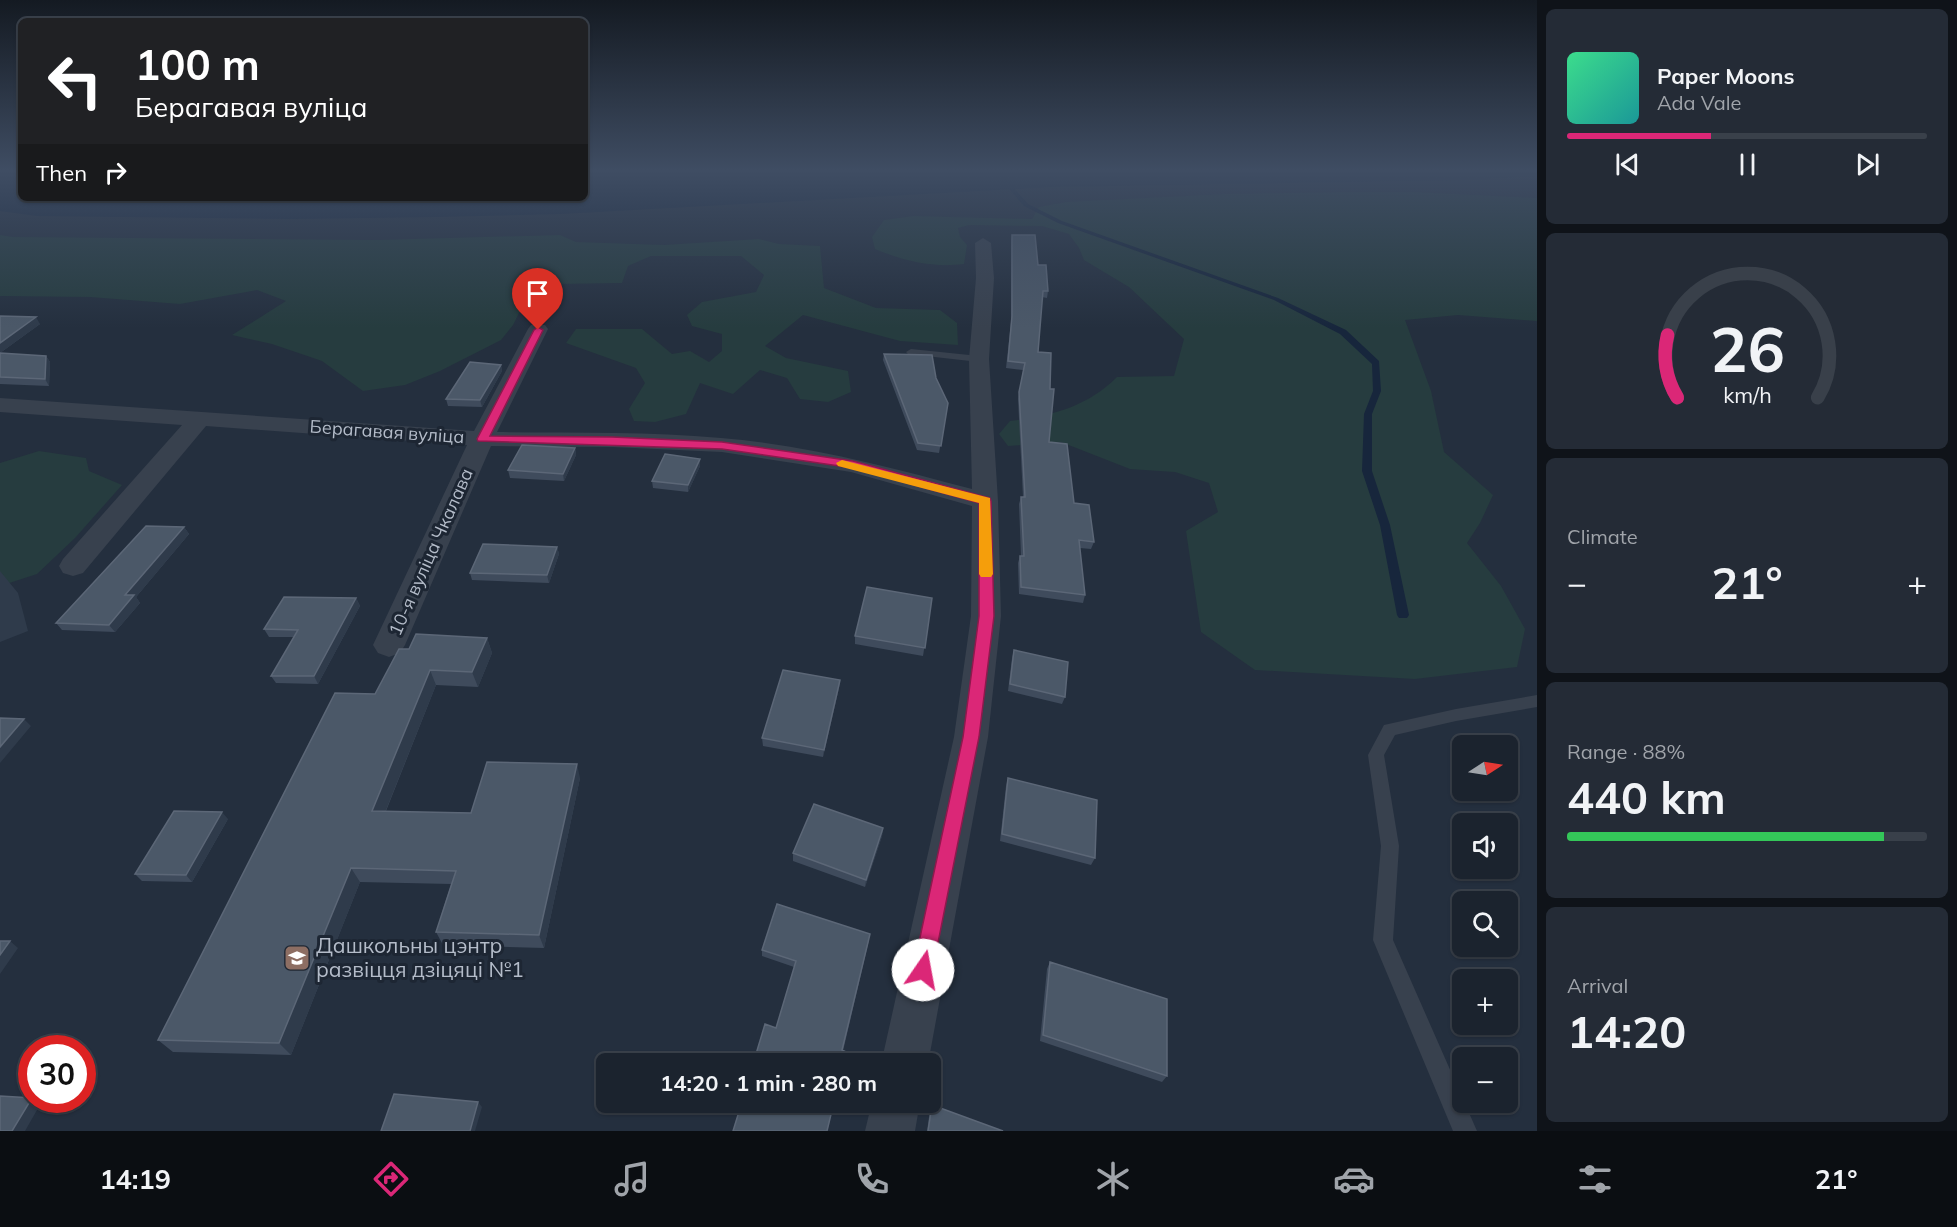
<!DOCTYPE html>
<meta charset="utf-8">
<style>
body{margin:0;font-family:Mulish,sans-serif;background:#242b36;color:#f1f3f6;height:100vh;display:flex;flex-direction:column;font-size:22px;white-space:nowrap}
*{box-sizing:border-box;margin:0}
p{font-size:20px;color:#a0a4aa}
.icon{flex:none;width:33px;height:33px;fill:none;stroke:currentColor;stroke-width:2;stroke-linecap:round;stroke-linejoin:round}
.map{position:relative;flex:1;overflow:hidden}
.panel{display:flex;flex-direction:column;gap:9px;padding:9px;background:#0f1319;width:420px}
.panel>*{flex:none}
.top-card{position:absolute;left:18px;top:18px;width:570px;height:183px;border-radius:9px;box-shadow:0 2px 4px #0004,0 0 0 2px #39404a;background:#202124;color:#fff;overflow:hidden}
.needle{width:39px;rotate:78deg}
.tools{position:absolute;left:1452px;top:735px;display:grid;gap:12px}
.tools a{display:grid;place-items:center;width:66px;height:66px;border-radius:9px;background:#1b232e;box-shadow:0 2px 4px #0004,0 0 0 2px #39404a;font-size:30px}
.speed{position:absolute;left:18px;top:1035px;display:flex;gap:12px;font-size:30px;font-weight:700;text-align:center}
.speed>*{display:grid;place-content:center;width:78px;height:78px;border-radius:50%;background:#1b232e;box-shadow:0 2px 4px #0004,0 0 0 2px #39404a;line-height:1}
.speed .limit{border:9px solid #d22;background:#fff;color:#111}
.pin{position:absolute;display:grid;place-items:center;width:51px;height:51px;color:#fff;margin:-62px -26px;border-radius:50% 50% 50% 0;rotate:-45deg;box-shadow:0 0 6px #0007}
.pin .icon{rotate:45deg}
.me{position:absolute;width:66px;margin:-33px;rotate:12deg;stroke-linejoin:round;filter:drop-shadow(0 0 4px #0008)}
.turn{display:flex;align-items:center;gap:21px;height:126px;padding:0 18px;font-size:27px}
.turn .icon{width:78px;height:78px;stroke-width:2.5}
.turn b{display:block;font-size:42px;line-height:51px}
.then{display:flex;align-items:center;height:57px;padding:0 18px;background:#0003;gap:12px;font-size:22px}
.big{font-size:45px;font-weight:700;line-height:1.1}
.panel .widget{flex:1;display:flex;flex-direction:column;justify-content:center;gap:9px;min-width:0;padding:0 21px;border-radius:9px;background:#242b36}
.panel .dial{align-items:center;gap:0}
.dial svg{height:156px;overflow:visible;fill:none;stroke:#39404a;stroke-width:7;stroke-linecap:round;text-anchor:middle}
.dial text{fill:#f1f3f6;stroke:none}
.song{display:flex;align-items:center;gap:18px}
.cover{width:72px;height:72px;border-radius:9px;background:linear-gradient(135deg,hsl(150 70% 55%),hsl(180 70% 35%))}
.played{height:6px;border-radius:3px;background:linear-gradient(90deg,#db2777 40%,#39404a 40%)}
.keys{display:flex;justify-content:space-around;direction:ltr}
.heat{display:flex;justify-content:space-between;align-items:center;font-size:33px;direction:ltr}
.charge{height:9px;border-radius:4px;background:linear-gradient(90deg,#34c759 88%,#39404a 0)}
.trip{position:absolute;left:596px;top:1053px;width:345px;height:60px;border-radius:9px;background:#1b232e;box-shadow:0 2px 4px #0004,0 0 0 2px #39404a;font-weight:700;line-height:60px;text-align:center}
.tabs{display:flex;height:96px;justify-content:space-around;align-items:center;background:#0b0e12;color:#a0a4aa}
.tabs .icon{width:42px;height:42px}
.tabs .on{color:#db2777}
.tabs b{font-size:27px;color:#f1f3f6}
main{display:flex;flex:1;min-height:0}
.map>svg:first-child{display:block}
.green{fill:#263c3f}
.water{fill:#17263c}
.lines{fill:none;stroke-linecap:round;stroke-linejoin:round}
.stream{fill:#17263c;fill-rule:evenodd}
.lane{fill:#38414e;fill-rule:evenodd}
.street{fill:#38414e;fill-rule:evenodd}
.wall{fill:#3f4b5c}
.shaded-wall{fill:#2f3b4b}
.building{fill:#4b5868;stroke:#5c6777;stroke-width:1.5}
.route{fill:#db2777;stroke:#8e194d;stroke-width:1.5}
.slow{fill:#f59e0b}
.labels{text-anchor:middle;stroke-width:6;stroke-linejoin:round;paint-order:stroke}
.street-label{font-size:18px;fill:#b4bcc9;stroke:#1d2633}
.near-poi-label{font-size:21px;fill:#b4bcc9;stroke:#1d2633;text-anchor:start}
</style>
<main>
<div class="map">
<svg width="1537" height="1131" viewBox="0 0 1537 1131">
<rect width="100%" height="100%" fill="#242f3e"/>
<path class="green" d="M 1351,192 L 1413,192 L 1537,198 L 1537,321 L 1458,315 L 1405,320 L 1431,391 L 1444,452 L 1493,495 L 1480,523 L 1467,543 L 1501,586 L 1525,629 L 1517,667 L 1415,679 L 1255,670 L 1201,632 L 1186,531 L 1218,512 L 1209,483 L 1175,472 L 1130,469 L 1061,442 L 1008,446 L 999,434 L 1010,421 C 1051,416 1087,407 1117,377 L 1174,376 L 1184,339 L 1129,287 L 1084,260 L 1079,248 L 1069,234 L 1042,226 L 969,225 L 958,228 L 960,237 L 967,245 L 964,264 C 933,268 904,261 875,249 L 872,237 L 884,220 L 913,216 L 1032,219 L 1039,207 L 1066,202 L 1225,194 Z
M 0,235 L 13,237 L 377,240 L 560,235 L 576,242 L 664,245 L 759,239 L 779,244 L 820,246 L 824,288 L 876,308 L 940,310 L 957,323 L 958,345 L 900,341 L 803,315 L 765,346 L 786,358 L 848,371 L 851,392 L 828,402 L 800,399 L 787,378 L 760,370 L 733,394 L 700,383 L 686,414 L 655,422 L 634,421 L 629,409 L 645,383 L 636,368 L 566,343 L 576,329 L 642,329 L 672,354 L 690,351 L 709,362 L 722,351 L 722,334 L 692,326 L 687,315 L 702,302 L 756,292 L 764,275 L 741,256 L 651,256 L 628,266 L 622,283 L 558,284 L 543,302 L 519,313 L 513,325 L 501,340 L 440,371 L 405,385 L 363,391 L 322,361 L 272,344 L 232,335 L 286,301 L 257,290 L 180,304 L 90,297 L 0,296 Z
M 39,451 L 86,458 L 89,471 L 122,485 L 75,538 L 37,574 L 0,586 L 0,463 Z"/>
<path class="water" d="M 0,170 L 21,170 L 21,198 L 585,198 L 585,170 L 1537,170 L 1537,176 L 1471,180 L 1050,187 L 561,214 L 436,217 L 292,219 L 37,216 L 0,211 Z"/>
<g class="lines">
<path class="stream" d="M 993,170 L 997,170 L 1028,204 L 1062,221 L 1278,298 L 1346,330 L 1379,361 L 1381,391 L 1372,414 L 1372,471 L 1390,525 L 1409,615 L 1407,618 L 1399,618 L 1397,615 L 1380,525 L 1362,471 L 1364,414 L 1373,391 L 1372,364 L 1340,334 L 1274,300 L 1058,223 L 1024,206 Z"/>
<path class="lane" d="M 911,349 L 979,356 L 984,359 L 979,362 L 908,354 L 906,352 Z
M 1537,695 L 1537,707 L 1456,721 L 1395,735 L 1384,755 L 1399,846 L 1393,940 L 1477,1131 L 1453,1131 L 1373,940 L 1381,846 L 1368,755 L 1384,725 L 1456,709 Z"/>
<path class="street" d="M 983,238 L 991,243 L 994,278 L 989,359 L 998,501 L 1001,616 L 988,737 L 928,1064 L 881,1064 L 954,737 L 971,616 L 972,506 L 851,472 L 722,452 L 612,447 L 491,446 L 405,645 L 400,653 L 389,657 L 378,653 L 373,645 L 467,445 L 206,426 L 83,573 L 73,576 L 63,573 L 59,566 L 63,559 L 182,425 L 0,412 L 0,398 L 474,431 L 528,329 L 531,325 L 545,325 L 548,329 L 497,432 C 572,433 647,431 721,438 C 807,445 889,467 972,489 L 969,359 L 976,278 L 975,243 Z
M 872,1102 L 920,1102 L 915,1131 L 865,1131 Z"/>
</g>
<path class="wall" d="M 1012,235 L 1038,265 L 1048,291 L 1047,298 L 1042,297 L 1038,352 L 1049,442 L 1074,503 L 1094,542 L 1091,549 L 1080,548 L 1085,595 L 1083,603 L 1019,594 L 1018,563 L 1020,556 L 1021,556 L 1019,504 L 1021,497 L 1023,497 L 1018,399 L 1023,370 L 1006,368 L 1011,322 L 1011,241 Z
M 0,316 L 40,324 L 0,353 L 46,356 L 50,362 L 49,386 L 0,384 Z
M 884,354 L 936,378 L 948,403 L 939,453 L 917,450 L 883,360 Z
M 501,365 L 502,371 L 482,407 L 448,406 L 446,399 Z
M 575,448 L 576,455 L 564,481 L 510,478 L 508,470 Z
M 700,459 L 700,466 L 688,492 L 653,488 L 652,481 Z
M 184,527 L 189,534 L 136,597 L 140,603 L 115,632 L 62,630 L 56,623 Z
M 557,547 L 559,554 L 549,583 L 472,580 L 470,573 Z
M 356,598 L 360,606 L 318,684 L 276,683 L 271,676 L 294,637 L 269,637 L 264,629 Z
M 932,598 L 923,656 L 855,644 L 855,636 Z
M 487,638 L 492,653 L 478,687 L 436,685 L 386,811 L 471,813 L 580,778 L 544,948 L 443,945 L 436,932 L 451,884 L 360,882 L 291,1055 L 173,1052 L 158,1040 L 375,694 L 409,649 Z
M 1014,650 L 1065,697 L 1062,704 L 1008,691 L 1012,658 Z
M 840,680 L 839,688 L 823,757 L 763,746 L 762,738 Z
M 1008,778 L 1095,858 L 1091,865 L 1000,841 L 1006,786 Z
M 228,819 L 192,882 L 142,881 L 135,874 Z
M 883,828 L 882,836 L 865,887 L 793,861 L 793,853 Z
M 869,940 L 843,1051 L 776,1028 L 794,967 L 762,956 L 762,950 Z
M 1050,962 L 1167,1076 L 1162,1082 L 1040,1041 L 1047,969 Z
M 932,1105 L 1003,1131 L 927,1131 L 930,1110 Z"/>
<path class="shaded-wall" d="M 36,317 L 40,324 L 0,353 L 0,343 Z
M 46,356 L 50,362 L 49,386 L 45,379 Z
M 501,365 L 502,371 L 482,407 L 480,400 Z
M 575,448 L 576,455 L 564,481 L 563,474 Z
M 700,459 L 700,466 L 688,492 L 688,485 Z
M 184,527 L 189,534 L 136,597 L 140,603 L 115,632 L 109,625 L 125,595 Z
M 557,547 L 559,554 L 549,583 L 547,575 Z
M 0,571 L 18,593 L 28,631 L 0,642 Z
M 356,598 L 360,606 L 318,684 L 314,676 Z
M 487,638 L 492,653 L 478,687 L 472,672 Z
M 430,670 L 436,685 L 380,825 L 372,811 Z
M 840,680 L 839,688 L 823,757 L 824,750 Z
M 24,719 L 31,726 L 0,763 L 0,747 Z
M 577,764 L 580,778 L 544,948 L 539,935 Z
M 222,812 L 228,819 L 192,882 L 186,875 Z
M 883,828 L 882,836 L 865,887 L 866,880 Z
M 351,868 L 360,882 L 291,1055 L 279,1043 Z
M 10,941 L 18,948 L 0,974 L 0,955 Z
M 32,1098 L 32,1100 L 35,1100 L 41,1103 L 25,1131 L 12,1131 Z
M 478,1102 L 482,1107 L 475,1131 L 470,1131 Z"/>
<path class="building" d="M 1012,235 L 1035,235 L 1038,265 L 1046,265 L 1048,291 L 1043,291 L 1038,352 L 1051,353 L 1050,389 L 1054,389 L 1049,442 L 1067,444 L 1074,503 L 1089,505 L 1094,542 L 1079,540 L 1085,595 L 1021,587 L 1020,556 L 1024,556 L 1021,497 L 1025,497 L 1019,392 L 1025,363 L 1008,361 L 1012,316 Z
M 0,316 L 36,317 L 0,343 Z
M 0,353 L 46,356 L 45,379 L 0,377 Z
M 884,354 L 932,355 L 936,378 L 948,403 L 941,446 L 918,443 Z
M 470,362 L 501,365 L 480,400 L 446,399 Z
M 522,445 L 575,448 L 563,474 L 508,470 Z
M 665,454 L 700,459 L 688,485 L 652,481 Z
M 146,526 L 184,527 L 125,595 L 134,595 L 109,625 L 56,623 Z
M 483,544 L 557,547 L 547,575 L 470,573 Z
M 867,587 L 932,598 L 925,648 L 855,636 Z
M 284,597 L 356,598 L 314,676 L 271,676 L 298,630 L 264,629 Z
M 416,634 L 487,638 L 472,672 L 430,670 L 372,811 L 471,813 L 487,762 L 577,764 L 539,935 L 436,932 L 456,871 L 351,868 L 279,1043 L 158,1040 L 335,693 L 375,694 L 399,649 L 409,649 Z
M 1014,650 L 1068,662 L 1065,697 L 1010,684 Z
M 783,670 L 840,680 L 824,750 L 762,738 Z
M 0,718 L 24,719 L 0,747 Z
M 1008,778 L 1097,800 L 1095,858 L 1002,834 Z
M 814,804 L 883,828 L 866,880 L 793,853 Z
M 174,811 L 222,812 L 186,875 L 135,874 Z
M 777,904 L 870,934 L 842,1050 L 846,1052 L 843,1064 L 753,1064 L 765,1024 L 776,1028 L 796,961 L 762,950 Z
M 0,941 L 10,941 L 0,955 Z
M 1050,962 L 1167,999 L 1167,1076 L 1043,1035 Z
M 394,1094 L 478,1102 L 470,1131 L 381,1131 Z
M 0,1096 L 32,1098 L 12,1131 L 0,1131 Z
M 742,1102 L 834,1102 L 827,1131 L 733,1131 Z
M 932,1105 L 1003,1131 L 928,1131 Z"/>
<linearGradient id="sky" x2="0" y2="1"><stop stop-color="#141a22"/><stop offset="0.52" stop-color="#3f4d63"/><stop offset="1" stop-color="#3f4d63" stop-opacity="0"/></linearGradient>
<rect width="1537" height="328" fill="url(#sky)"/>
<path class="route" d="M 538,327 L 543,330 L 490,436 L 612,437 L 722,442 L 853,461 L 990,498 L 991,501 L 994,616 L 979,737 L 931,978 L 923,981 L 916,978 L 913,970 L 963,737 L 979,616 L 979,503 L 853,468 L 722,449 L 478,441 L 477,439 L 534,330 Z"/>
<path class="slow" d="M 842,460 L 990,498 L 993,574 L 991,577 L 981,577 L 979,574 L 979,503 L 838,466 L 836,463 Z"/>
<defs>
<g id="school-square" transform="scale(1.35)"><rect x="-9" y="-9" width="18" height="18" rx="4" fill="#8d6e63" stroke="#1d2633"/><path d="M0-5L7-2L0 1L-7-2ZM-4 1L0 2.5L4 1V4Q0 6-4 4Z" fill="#fff"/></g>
</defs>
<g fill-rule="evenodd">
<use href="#school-square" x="297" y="958"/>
</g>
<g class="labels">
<g class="street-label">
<text transform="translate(387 432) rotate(4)" y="6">Берагавая вуліца</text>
<text transform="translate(431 552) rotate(-66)" y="6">10-я вуліца Чкалава</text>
</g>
<g class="near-poi-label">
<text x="316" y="953">Дашкольны цэнтр<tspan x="316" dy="24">развіцця дзіцяці №1</tspan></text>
</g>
</g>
</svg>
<div class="tools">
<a><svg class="needle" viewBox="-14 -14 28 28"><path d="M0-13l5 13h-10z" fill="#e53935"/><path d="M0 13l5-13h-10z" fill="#a0a4aa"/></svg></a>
<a><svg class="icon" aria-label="sound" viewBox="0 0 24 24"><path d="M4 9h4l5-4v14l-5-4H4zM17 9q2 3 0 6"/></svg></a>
<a><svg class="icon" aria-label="search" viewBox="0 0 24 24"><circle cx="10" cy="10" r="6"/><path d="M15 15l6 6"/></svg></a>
<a>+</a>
<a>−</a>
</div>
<div class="speed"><div class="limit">30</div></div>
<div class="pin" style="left:538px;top:330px;background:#d93025"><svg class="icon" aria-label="arrive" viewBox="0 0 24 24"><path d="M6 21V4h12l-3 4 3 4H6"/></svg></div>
<svg class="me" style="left:923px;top:970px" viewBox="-20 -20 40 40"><circle r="19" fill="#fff"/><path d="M0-13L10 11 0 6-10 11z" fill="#db2777"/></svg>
<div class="trip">14:20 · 1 min · 280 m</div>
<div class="top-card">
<div class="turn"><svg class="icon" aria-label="left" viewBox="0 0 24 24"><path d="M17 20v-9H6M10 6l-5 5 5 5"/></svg><div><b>100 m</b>Берагавая вуліца</div></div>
<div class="then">Then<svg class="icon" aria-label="right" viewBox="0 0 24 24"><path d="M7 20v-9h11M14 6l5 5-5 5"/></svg></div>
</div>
</div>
<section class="panel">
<div class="widget">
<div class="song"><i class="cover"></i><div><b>Paper Moons</b><p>Ada Vale</p></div></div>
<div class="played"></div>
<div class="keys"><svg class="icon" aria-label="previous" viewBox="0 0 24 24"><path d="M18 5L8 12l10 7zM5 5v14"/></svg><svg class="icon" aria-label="pause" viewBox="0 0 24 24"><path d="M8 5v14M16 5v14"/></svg><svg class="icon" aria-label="next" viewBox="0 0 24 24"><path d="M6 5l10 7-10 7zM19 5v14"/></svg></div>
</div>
<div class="widget dial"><svg viewBox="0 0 100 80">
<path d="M14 69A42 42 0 1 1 86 69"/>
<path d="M14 69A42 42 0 0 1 9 37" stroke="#db2777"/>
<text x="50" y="56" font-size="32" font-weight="700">26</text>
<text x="50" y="72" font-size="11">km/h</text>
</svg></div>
<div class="widget"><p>Climate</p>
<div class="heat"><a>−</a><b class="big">21°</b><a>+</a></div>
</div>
<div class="widget"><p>Range · 88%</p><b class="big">440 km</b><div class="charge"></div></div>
<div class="widget"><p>Arrival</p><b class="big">14:20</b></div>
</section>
</main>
<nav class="tabs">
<b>14:19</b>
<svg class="icon on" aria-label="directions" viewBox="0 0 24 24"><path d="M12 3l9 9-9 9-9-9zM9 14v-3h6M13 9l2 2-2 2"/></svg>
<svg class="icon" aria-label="music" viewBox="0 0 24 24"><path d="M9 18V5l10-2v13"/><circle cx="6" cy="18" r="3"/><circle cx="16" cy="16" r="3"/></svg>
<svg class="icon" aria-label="phone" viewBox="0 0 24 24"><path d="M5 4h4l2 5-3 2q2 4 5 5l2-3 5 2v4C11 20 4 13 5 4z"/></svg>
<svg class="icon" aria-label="climate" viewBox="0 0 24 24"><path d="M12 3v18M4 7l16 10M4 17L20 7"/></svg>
<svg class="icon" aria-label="car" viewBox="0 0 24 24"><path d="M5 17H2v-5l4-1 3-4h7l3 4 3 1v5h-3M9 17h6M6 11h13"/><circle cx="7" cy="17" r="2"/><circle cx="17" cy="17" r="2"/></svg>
<svg class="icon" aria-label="filters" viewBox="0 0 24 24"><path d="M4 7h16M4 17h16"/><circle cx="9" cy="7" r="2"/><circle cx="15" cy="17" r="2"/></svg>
<b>21°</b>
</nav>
